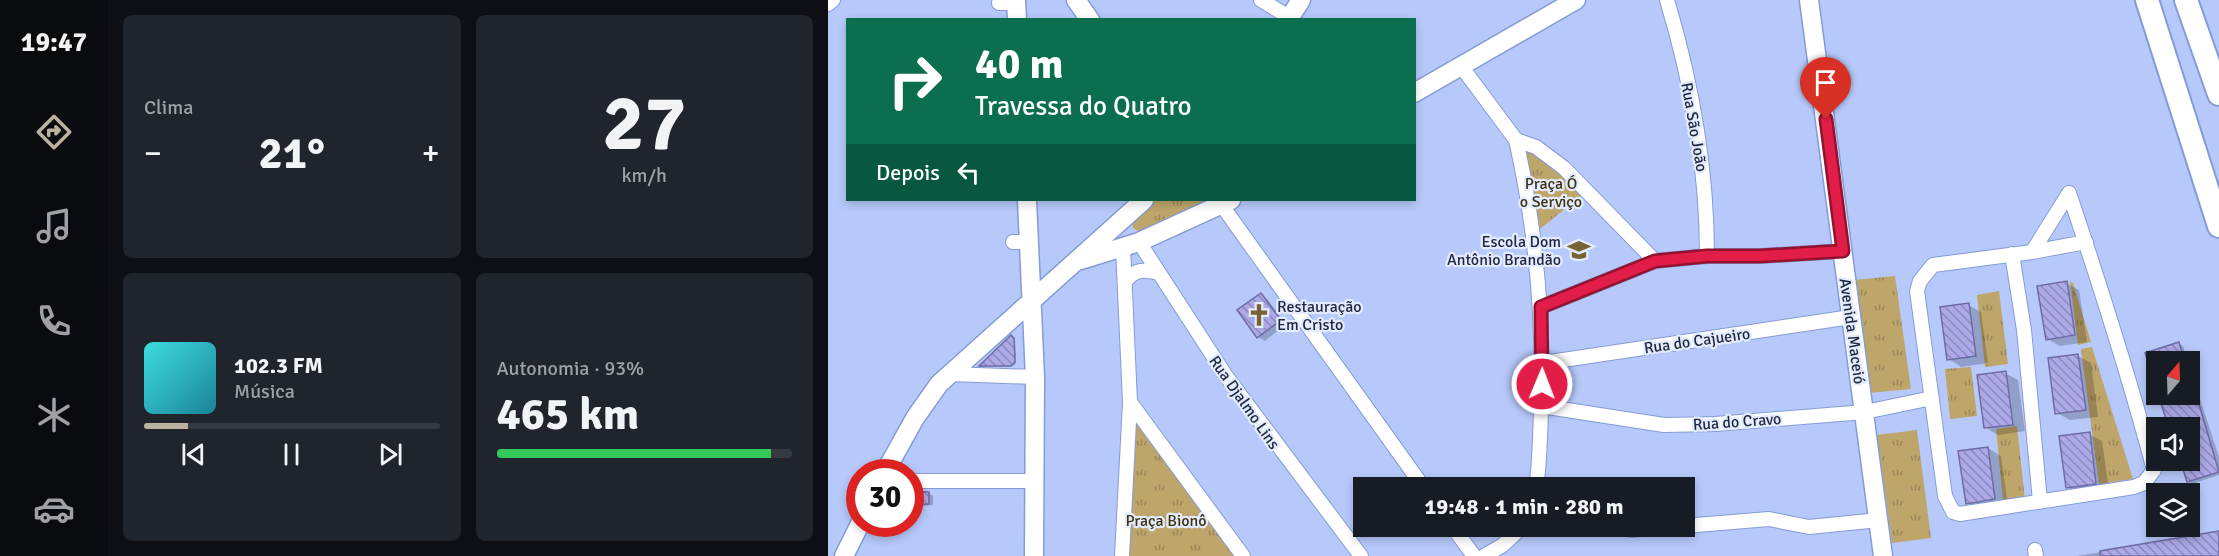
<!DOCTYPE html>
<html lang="pt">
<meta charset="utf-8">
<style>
body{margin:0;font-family:Signika,sans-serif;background:#20242c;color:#f1f3f6;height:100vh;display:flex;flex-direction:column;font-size:22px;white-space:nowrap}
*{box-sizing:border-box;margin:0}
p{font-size:20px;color:#9ea1a6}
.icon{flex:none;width:33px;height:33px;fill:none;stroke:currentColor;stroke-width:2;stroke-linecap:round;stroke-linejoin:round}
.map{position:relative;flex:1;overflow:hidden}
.drawer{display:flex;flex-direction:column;gap:15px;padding:15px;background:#0d0f14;width:720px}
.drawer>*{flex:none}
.hud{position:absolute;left:18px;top:18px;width:570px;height:183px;border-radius:0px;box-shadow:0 3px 9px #0003;background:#0b6e4f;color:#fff;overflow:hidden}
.needle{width:39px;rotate:19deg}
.fabs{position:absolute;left:1318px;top:351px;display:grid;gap:12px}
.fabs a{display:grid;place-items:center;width:54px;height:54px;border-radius:0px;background:#171b24;box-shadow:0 3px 9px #0003;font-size:30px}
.speed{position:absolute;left:18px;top:459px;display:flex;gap:12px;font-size:30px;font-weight:700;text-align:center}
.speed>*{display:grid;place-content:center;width:78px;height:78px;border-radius:50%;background:#171b24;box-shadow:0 3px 9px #0003;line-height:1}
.speed .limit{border:9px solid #d22;background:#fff;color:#111}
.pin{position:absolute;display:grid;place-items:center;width:51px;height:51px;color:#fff;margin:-62px -26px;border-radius:50% 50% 50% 0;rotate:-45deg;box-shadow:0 0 6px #0007}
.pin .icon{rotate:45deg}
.me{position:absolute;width:66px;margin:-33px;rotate:1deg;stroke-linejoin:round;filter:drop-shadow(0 0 4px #0008)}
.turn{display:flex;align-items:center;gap:21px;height:126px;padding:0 30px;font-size:27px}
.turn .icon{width:78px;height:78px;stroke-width:2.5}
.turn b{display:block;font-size:42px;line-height:51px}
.then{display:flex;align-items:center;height:57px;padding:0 30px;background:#0003;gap:12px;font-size:22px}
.big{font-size:45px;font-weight:700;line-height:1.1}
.drawer .widget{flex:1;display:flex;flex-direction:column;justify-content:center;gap:9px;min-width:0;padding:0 21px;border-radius:9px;background:#20242c}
.drawer .dial{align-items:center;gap:0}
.dial b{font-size:78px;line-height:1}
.song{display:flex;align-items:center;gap:18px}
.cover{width:72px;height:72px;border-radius:9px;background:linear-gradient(135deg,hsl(180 70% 55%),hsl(190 70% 35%))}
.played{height:6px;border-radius:3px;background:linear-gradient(90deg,#bab29e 15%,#363941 15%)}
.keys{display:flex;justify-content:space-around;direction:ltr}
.heat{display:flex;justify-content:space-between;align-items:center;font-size:33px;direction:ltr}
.charge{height:9px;border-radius:4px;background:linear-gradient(90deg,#34c759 93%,#363941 0)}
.drawer .tiles{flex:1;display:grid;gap:15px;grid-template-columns:repeat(2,1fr)}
.trip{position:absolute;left:525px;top:477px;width:342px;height:60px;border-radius:0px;background:#171b24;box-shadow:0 3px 9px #0003;font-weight:700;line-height:60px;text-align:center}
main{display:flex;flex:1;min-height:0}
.tab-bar{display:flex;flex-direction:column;width:108px;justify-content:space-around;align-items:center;background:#090b0e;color:#9ea1a6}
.tab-bar .icon{width:42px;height:42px}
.tab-bar .current{color:#bab29e}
.tab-bar b{font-size:27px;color:#f1f3f6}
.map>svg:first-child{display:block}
.grass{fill:url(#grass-tufts)}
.shadow{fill:#0003}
.building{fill:url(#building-back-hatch);stroke:#706aa5;stroke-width:1.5}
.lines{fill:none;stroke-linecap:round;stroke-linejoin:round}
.minor-casing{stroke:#849bd5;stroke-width:16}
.tertiary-casing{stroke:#849bd5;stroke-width:21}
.trunk-casing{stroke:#849bd5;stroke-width:26}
.minor{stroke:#fff;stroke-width:14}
.tertiary{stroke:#fff;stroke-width:18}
.trunk{stroke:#fff;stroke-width:22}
.route-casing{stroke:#92132f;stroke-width:15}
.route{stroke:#e11d48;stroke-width:10}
.labels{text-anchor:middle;stroke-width:4.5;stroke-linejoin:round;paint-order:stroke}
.street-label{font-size:16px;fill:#1f283f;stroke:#e3ebfe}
.park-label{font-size:16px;fill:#3f320f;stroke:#e3ebfe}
.poi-label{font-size:16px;fill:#1f283f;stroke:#e3ebfe;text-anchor:end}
</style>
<main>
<nav class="tab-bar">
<b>19:47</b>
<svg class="icon current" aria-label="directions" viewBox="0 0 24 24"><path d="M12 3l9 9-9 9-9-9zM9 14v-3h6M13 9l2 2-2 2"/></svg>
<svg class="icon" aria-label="music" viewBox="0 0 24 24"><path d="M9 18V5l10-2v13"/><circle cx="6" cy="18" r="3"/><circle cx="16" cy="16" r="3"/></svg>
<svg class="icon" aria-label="phone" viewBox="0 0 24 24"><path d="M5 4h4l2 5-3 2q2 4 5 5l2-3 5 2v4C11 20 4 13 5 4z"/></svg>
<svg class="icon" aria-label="climate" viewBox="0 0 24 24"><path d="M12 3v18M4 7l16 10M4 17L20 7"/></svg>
<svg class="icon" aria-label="car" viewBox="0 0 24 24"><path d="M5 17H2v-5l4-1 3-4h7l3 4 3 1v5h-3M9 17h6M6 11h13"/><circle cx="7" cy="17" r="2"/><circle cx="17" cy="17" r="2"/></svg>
</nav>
<section class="drawer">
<div class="tiles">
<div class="widget"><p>Clima</p>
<div class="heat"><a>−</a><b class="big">21°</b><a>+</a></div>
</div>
<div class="widget dial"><b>27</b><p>km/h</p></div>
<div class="widget">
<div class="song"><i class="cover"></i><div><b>102.3 FM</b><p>Música</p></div></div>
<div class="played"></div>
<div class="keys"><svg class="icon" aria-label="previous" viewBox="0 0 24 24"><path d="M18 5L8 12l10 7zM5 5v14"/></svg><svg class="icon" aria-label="pause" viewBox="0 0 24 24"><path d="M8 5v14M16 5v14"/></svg><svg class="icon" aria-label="next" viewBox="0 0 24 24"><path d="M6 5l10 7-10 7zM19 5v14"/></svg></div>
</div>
<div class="widget"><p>Autonomia · 93%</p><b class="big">465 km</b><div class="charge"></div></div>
</div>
</section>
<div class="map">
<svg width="1391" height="556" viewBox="0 0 1391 556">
<defs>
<pattern id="grass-tufts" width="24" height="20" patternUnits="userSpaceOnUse" patternTransform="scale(1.5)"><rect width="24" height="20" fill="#bea66a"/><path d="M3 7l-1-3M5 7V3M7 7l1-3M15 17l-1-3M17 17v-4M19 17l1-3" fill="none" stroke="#9a8759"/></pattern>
<pattern id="building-back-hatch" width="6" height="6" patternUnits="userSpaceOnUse" patternTransform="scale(1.5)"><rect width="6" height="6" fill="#ada8e7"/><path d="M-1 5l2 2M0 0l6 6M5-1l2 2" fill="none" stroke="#8c89bd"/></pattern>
</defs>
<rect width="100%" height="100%" fill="#b6c9fa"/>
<path class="grass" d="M 691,145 L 703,147 L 757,193 L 708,232 Z
M 320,200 L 385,200 L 314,233 L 305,228 L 304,221 Z
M 1067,276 L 1083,389 L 1041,393 L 1026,280 Z
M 1242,281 L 1245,283 L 1263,342 L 1250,345 Z
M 1171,291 L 1180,364 L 1157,367 L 1149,295 Z
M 1264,347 L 1305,479 L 1271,484 L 1253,349 Z
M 1143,367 L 1149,416 L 1122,419 L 1117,369 Z
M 304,410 L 407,556 L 301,556 Z
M 1189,426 L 1197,500 L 1175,501 L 1168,429 Z
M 1089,430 L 1103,538 L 1064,543 L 1049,435 Z"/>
<path class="shadow" d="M 1238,283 L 1251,290 L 1259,342 L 1232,346 L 1219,339 Z
M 433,295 L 439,299 L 458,324 L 437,341 L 430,337 Z
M 1140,305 L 1153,312 L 1160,363 L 1133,367 L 1121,359 Z
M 183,337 L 187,340 L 188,363 L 185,366 L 152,365 Z
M 1351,344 L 1355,346 L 1360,362 L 1329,362 L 1329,386 L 1319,354 Z
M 1250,356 L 1263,363 L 1270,417 L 1242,420 L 1229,413 Z
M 1362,368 L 1391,457 L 1391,475 L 1364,484 L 1360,481 Z
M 1177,373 L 1190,380 L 1197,431 L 1170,435 L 1157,427 Z
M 1261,434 L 1274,441 L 1281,490 L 1252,495 L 1239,487 Z
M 1160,448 L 1173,456 L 1180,506 L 1152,510 L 1139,503 Z
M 82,493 L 101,493 L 105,496 L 105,505 L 82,507 Z
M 1391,533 L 1391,556 L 1249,556 Z"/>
<path class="building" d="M 1239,281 L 1247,335 L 1218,340 L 1209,286 Z
M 433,293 L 453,320 L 429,338 L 409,310 Z
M 1141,303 L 1148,356 L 1119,360 L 1112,307 Z
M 183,335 L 186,338 L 187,362 L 183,366 L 151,366 Z
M 1351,342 L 1357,362 L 1329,362 L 1327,385 L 1317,353 Z
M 1250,354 L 1258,410 L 1227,414 L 1220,358 Z
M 1178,371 L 1185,425 L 1156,428 L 1149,375 Z
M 1330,394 L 1368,394 L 1391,472 L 1359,482 L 1352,460 L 1362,460 L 1362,428 L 1341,428 Z
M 1262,432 L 1268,484 L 1238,488 L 1231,436 Z
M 1160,447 L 1167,499 L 1138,504 L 1130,451 Z
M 82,491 L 101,492 L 101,504 L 82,505 Z
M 1391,531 L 1391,556 L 1272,556 L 1272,551 Z"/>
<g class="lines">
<g class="minor-casing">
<path id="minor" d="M 433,0 L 461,17
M 839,0 C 864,83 879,169 879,256
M 171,3 L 188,3
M 0,4 L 5,0
M 633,66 L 688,140 L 708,147 L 736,168 L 827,261
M 688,140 C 708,229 716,319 713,410 C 712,436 712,462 708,488
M 1241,193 C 1272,285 1301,376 1326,470 L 1316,483 L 1306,487 L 1132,514 L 1125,512 L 1117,496 L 1089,291 L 1092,281 L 1105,265 L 1204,252 L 1258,242
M 390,200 L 596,488
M 185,242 L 202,242
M 311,242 L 398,376 L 533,556
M 1204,252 L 1241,193
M 1184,254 L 1196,330 L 1212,501
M 297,282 C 306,269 316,269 331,273
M 713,307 L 827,261 L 879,256 L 932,256 L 1015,251
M 715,363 L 1023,317
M 122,374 L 207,377
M 302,402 L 415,556
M 713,406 L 836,425 L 887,424 L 1037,412 L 1104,398
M 82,481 L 205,481
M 624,526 L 646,556
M 856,526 L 941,519 L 981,527 L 1051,520
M 803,530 L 845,526
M 1207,550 L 1208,556
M 294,556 L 302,402 L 295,247
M 656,556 L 675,545 L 695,526"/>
</g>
<g class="tertiary-casing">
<path id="tertiary" d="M 188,0 L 189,20
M 248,0 L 262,20
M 981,0 L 1055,556
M 460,20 L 473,0
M 586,93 L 748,0
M 199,200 L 207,377 L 206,556
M 253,260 L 311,242 L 403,200
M 57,472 L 87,418 L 111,384 L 316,200
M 16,556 L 32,524"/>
</g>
<g class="trunk-casing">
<path id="trunk" d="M 1319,0 L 1391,226
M 1358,0 L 1391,94"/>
</g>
<use href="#minor" class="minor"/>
<use href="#tertiary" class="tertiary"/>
<use href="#trunk" class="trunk"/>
</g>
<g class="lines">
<g class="route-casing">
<path id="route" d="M 714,384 L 713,307 L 827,261 L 879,256 L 932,256 L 1015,251 L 998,119"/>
</g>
<use href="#route" class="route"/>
</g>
<defs>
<g id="school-bare" transform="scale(1.8)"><path d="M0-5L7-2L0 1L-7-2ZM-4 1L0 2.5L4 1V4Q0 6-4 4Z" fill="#776332" stroke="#e3ebfe" stroke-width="2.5" paint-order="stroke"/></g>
<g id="church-bare" transform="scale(1.8)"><path d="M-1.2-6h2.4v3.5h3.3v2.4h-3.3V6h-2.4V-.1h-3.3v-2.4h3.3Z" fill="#776332" stroke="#e3ebfe" stroke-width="2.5" paint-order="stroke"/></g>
</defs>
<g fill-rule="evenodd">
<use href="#school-bare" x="751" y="250"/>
<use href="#church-bare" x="431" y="315"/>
</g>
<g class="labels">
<g class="street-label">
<text transform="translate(867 127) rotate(80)" y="6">Rua São João</text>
<text transform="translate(1025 331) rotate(82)" y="6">Avenida Maceió</text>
<text transform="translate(869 340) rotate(-8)" y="6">Rua do Cajueiro</text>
<text transform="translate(417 402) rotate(55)" y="6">Rua Djalmo Lins</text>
<text transform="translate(909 421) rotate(-4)" y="6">Rua do Cravo</text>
</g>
<g class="park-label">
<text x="723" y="189">Praça Ó<tspan x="723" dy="18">o Serviço</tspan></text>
<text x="338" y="526">Praça Bionô</text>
</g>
<g class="poi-label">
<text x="733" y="247">Escola Dom<tspan x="733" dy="18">Antônio Brandão</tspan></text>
<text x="449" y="312" text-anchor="start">Restauração<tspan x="449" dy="18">Em Cristo</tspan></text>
</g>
</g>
</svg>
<div class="fabs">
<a><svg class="needle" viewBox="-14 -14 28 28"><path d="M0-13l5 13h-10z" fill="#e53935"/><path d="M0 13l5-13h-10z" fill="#9ea1a6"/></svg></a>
<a><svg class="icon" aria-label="sound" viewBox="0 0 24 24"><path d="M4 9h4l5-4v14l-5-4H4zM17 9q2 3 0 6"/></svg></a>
<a><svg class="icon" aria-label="layers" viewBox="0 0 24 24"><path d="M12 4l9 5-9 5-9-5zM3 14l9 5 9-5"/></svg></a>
</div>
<div class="speed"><div class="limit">30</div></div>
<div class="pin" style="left:998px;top:119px;background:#d93025"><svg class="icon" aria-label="arrive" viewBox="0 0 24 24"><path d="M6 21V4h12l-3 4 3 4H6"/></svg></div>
<svg class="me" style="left:714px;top:384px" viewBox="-20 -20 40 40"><circle r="17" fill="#e11d48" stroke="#fff" stroke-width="3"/><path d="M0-11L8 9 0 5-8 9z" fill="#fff"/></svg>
<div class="trip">19:48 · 1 min · 280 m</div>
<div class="hud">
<div class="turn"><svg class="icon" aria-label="right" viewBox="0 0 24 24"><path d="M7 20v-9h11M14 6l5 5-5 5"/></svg><div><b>40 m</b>Travessa do Quatro</div></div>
<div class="then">Depois<svg class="icon" aria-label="left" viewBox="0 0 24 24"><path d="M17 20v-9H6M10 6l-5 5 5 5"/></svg></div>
</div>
</div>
</main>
